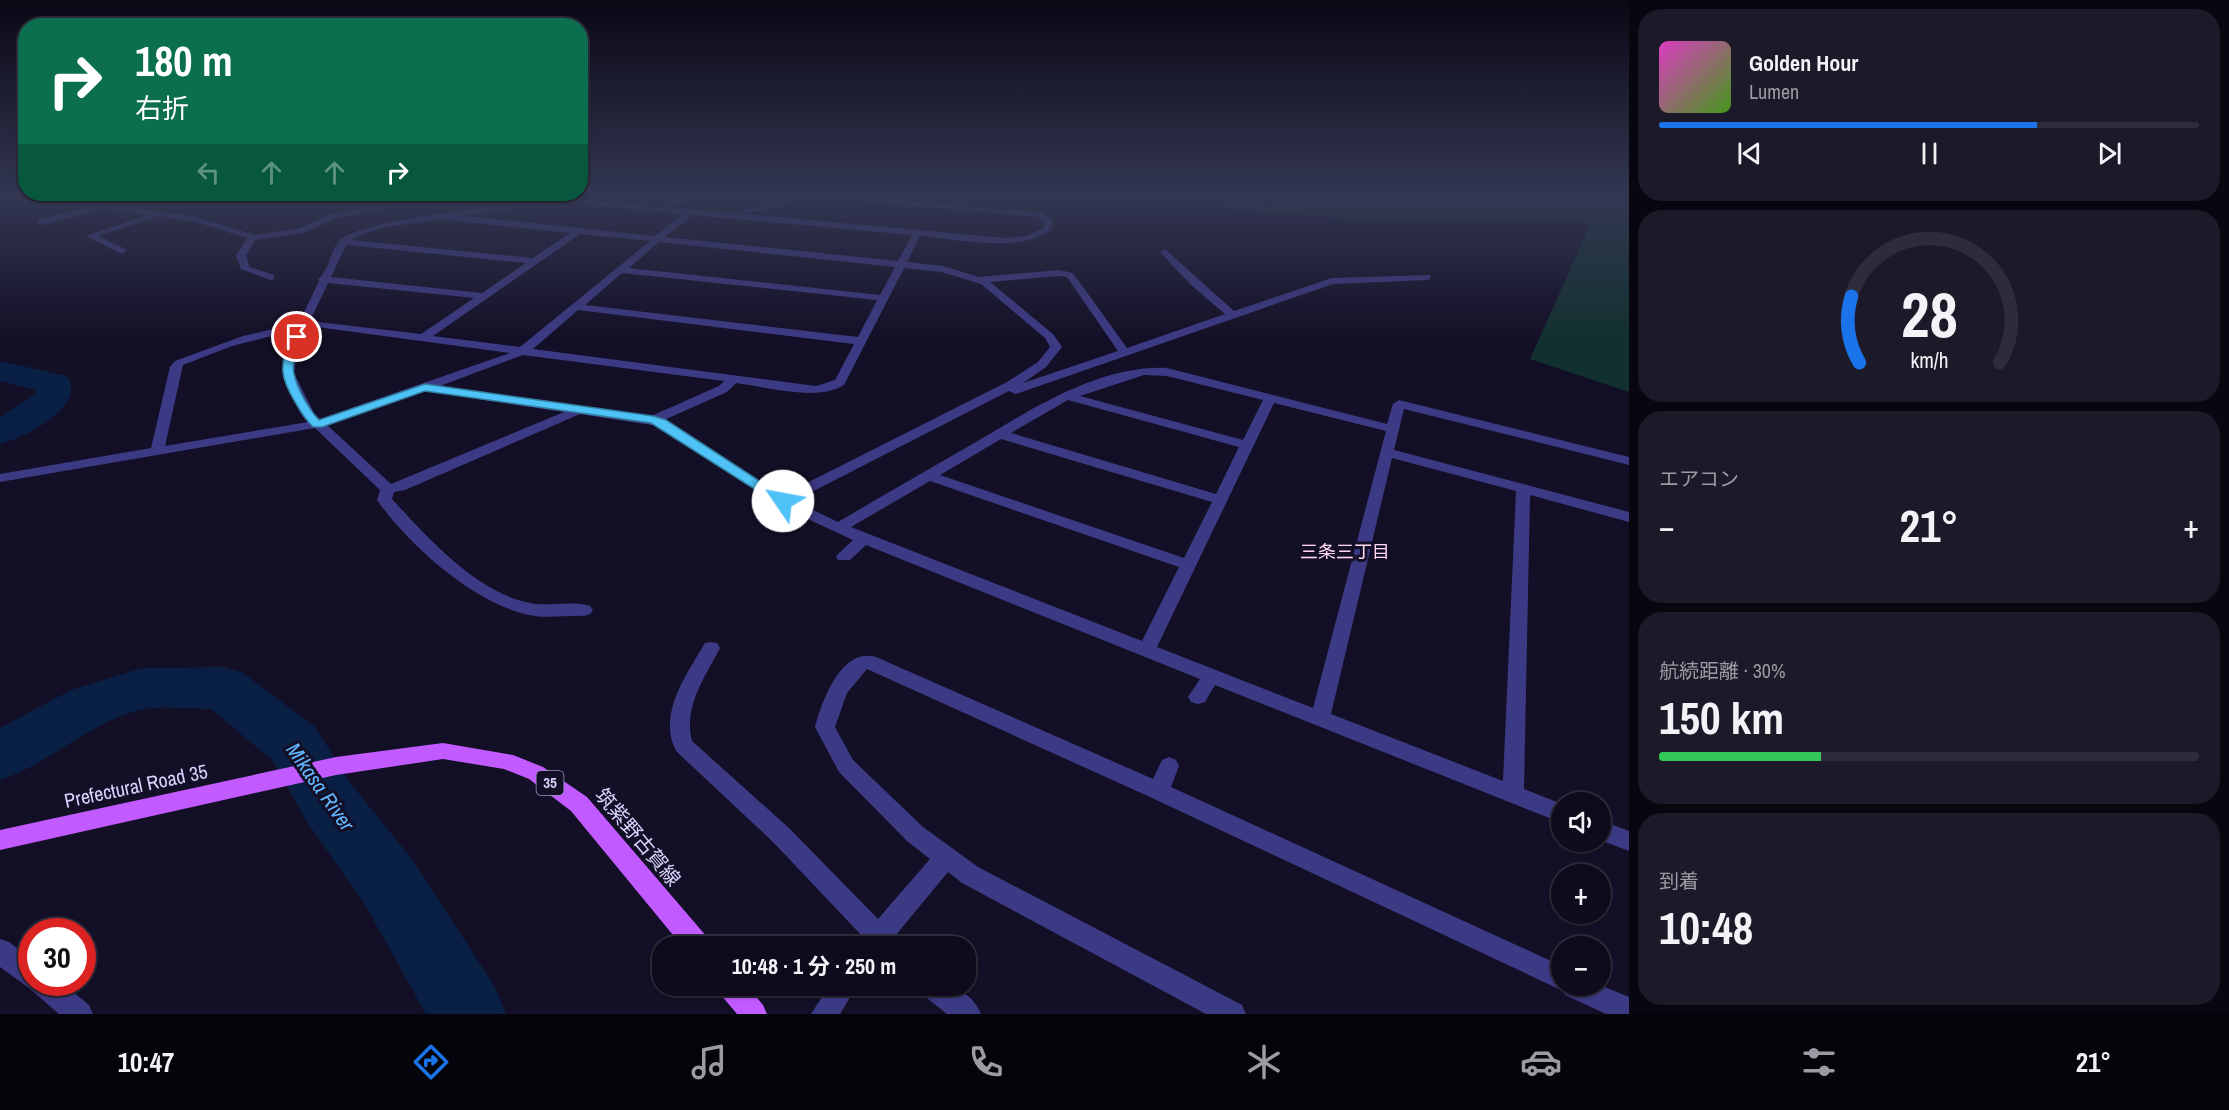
<!DOCTYPE html>
<html lang="ja">
<meta charset="utf-8">
<style>
body{margin:0;font-family:"Archivo Narrow","Noto Sans JP",sans-serif;background:#1c1929;color:#f1f3f6;height:100vh;display:flex;flex-direction:column;font-size:22px;white-space:nowrap}
*{box-sizing:border-box;margin:0}
p{font-size:20px;color:#9b9ba3}
.icon{flex:none;width:33px;height:33px;fill:none;stroke:currentColor;stroke-width:2;stroke-linecap:round;stroke-linejoin:round}
.map{position:relative;flex:1;overflow:hidden}
.panel{display:flex;flex-direction:column;gap:9px;padding:9px;background:#08060f;width:600px}
.panel>*{flex:none}
.banner{position:absolute;left:18px;top:18px;width:570px;height:183px;border-radius:24px;box-shadow:0 2px 4px #0004,0 0 0 2px #2e2b3b;background:#0b6e4f;color:#fff;overflow:hidden}
.buttons{position:absolute;left:1551px;top:792px;display:grid;gap:12px}
.buttons a{display:grid;place-items:center;width:60px;height:60px;border-radius:50%;background:#0e0b1c;box-shadow:0 2px 4px #0004,0 0 0 2px #2e2b3b;font-size:30px}
.speed{position:absolute;left:18px;top:918px;display:flex;gap:12px;font-size:30px;font-weight:700;text-align:center}
.speed>*{display:grid;place-content:center;width:78px;height:78px;border-radius:50%;background:#0e0b1c;box-shadow:0 2px 4px #0004,0 0 0 2px #2e2b3b;line-height:1}
.speed .limit{border:9px solid #d22;background:#fff;color:#111}
.pin{position:absolute;display:grid;place-items:center;width:51px;height:51px;color:#fff;margin:-26px;border:3px solid #fff;border-radius:50%;box-shadow:0 2px 6px #0007}
.me{position:absolute;width:66px;margin:-33px;rotate:303deg;stroke-linejoin:round;filter:drop-shadow(0 0 4px #0008)}
.turn{display:flex;align-items:center;gap:21px;height:126px;padding:0 18px;font-size:27px}
.turn .icon{width:78px;height:78px;stroke-width:2.5}
.turn b{display:block;font-size:42px;line-height:51px}
.lanes{display:flex;align-items:center;height:57px;padding:0 18px;background:#0003;justify-content:center;gap:30px;direction:ltr}
.lanes .off{opacity:.35}
.big{font-size:45px;font-weight:700;line-height:1.1}
.panel .card{flex:1;display:flex;flex-direction:column;justify-content:center;gap:9px;min-width:0;padding:0 21px;border-radius:24px;background:#1c1929}
.panel .dial{align-items:center;gap:0}
.dial svg{height:156px;overflow:visible;fill:none;stroke:#2e2b3b;stroke-width:7;stroke-linecap:round;text-anchor:middle}
.dial text{fill:#f1f3f6;stroke:none}
.song{display:flex;align-items:center;gap:18px}
.cover{width:72px;height:72px;border-radius:9px;background:linear-gradient(135deg,hsl(310 70% 55%),hsl(100 70% 35%))}
.played{height:6px;border-radius:3px;background:linear-gradient(90deg,#1a73e8 70%,#2e2b3b 70%)}
.keys{display:flex;justify-content:space-around;direction:ltr}
.heat{display:flex;justify-content:space-between;align-items:center;font-size:33px;direction:ltr}
.charge{height:9px;border-radius:4px;background:linear-gradient(90deg,#34c759 30%,#2e2b3b 0)}
.trip{position:absolute;left:652px;top:936px;width:324px;height:60px;border-radius:24px;background:#0e0b1c;box-shadow:0 2px 4px #0004,0 0 0 2px #2e2b3b;font-weight:700;line-height:60px;text-align:center}
.dock{display:flex;height:96px;justify-content:space-around;align-items:center;background:#06040b;color:#9b9ba3}
.dock .icon{width:42px;height:42px}
.dock .selected{color:#1a73e8}
.dock b{font-size:27px;color:#f1f3f6}
main{display:flex;flex:1;min-height:0}
.map>svg:first-child{display:block}
.green{fill:#12302f}
.lines{fill:none;stroke-linecap:round;stroke-linejoin:round}
.river{fill:#0a1f44;fill-rule:evenodd}
.minor{fill:#3d3a85;fill-rule:evenodd}
.major{fill:#c25bff;fill-rule:evenodd}
.route{fill:#4fc3f7;stroke:#337fa1;stroke-width:1.5}
.labels{text-anchor:middle;stroke-width:6;stroke-linejoin:round;paint-order:stroke}
.shield{fill:#130f26;stroke:#9e99be;stroke-width:1.5}
.shield-label{font-size:15px;font-weight:bold;fill:#d9d4ff}
.neighbourhood-label{font-size:18px;fill:#ffd6f0;stroke:#130f26}
.near-street-label{font-size:20px;fill:#d9d4ff;stroke:#130f26}
.near-water-label{font-size:21px;font-style:italic;fill:#62b6ff;stroke:#130f26}
</style>
<main>
<div class="map">
<svg width="1629" height="1014" viewBox="0 0 1629 1014">
<rect width="100%" height="100%" fill="#130f26"/>
<path class="green" d="M 1087,197 L 1629,197 L 1629,392 L 1530,359 L 1591,223 L 1360,219 Z"/>
<g class="lines">
<path class="river" d="M 0,361 L 67,376 C 88,407 24,438 0,444 L 0,417 L 35,394 L 36,390 L 0,381 Z
M 223,667 L 243,673 L 315,727 L 351,784 L 412,859 L 495,987 L 506,1014 L 426,1014 L 364,903 L 307,822 L 273,761 L 211,709 C 189,709 162,705 141,710 C 89,722 50,764 0,780 L 0,728 L 71,690 L 142,668 Z"/>
<path class="minor" d="M 1,197 L 88,201 L 197,217 L 255,235 L 300,228 L 332,214 L 392,203 L 508,197 L 453,205 L 392,207 L 337,218 L 302,233 L 255,240 L 246,256 L 250,267 L 274,275 L 274,279 L 271,280 L 241,269 L 236,256 L 247,238 L 196,222 L 159,216 L 98,236 L 125,249 L 127,251 L 122,254 L 86,236 L 148,215 L 100,207 L 99,210 L 41,225 L 37,222 L 38,220 L 93,206 L 5,199 Z
M 525,197 L 552,197 L 660,207 L 683,197 L 693,197 L 670,208 L 745,214 L 741,212 L 742,210 L 799,197 L 812,197 L 745,214 L 1005,238 L 1026,236 L 1044,228 L 1045,222 L 1038,217 L 837,199 L 833,197 L 861,197 L 1043,213 L 1053,221 L 1052,229 C 1021,254 958,239 920,236 L 907,262 L 943,266 L 979,277 L 1059,270 L 1073,273 L 1127,348 L 1225,314 L 1190,284 L 1162,254 L 1160,252 L 1165,249 L 1234,311 L 1332,278 L 1430,275 L 1430,279 L 1427,280 L 1333,284 L 1019,393 L 1015,394 L 1009,391 L 794,501 L 838,522 C 882,496 926,471 969,446 C 1028,412 1096,365 1167,368 L 1387,424 L 1393,404 L 1399,400 L 1629,457 L 1629,465 L 1404,409 L 1394,450 L 1629,512 L 1629,522 L 1530,495 L 1524,789 L 1562,804 L 1562,823 L 1215,685 L 1205,702 L 1198,704 L 1191,702 L 1188,697 L 1200,679 L 866,545 L 850,560 L 838,560 L 836,556 L 853,540 L 782,507 L 658,426 L 580,414 L 405,490 L 394,492 L 392,499 C 427,537 477,593 530,603 C 550,607 571,600 590,606 L 593,610 L 590,614 L 584,616 C 566,615 547,619 529,615 C 473,603 409,545 377,500 L 380,490 L 315,428 L 0,482 L 0,474 L 151,448 L 170,367 L 175,361 L 243,336 L 299,323 L 319,281 L 318,279 C 330,270 330,250 340,240 C 361,220 502,206 538,200 ZM 545,201 L 683,214 L 655,236 L 465,216 L 542,204 ZM 692,215 L 912,235 L 898,261 L 665,237 ZM 445,219 L 446,220 L 570,233 L 533,258 L 352,240 C 377,224 416,224 445,219 ZM 580,234 L 650,241 L 520,347 L 433,336 ZM 659,242 L 895,267 L 880,295 L 629,268 ZM 346,245 L 526,263 L 482,293 L 331,277 ZM 904,268 L 942,272 L 981,284 L 1045,338 L 1050,347 L 1038,362 L 1007,382 L 783,495 L 664,420 L 727,392 L 736,383 C 767,387 817,402 844,385 ZM 622,273 L 877,300 L 858,337 L 585,305 ZM 1059,276 L 1067,277 L 1118,351 L 1023,383 L 1046,367 L 1062,347 L 1053,334 L 990,282 ZM 328,283 L 474,298 L 421,334 L 310,321 ZM 578,310 L 854,344 L 835,380 L 816,386 L 533,349 ZM 317,327 L 510,353 L 320,419 L 314,413 L 294,373 L 298,348 L 307,328 ZM 295,330 C 281,359 279,367 293,397 C 297,406 300,415 308,422 L 165,446 L 183,365 L 232,346 ZM 523,355 L 724,381 L 719,386 L 649,417 L 440,386 ZM 1144,375 L 1167,376 L 1263,400 L 1243,440 L 1080,396 ZM 425,391 L 564,412 L 391,484 L 327,425 ZM 1068,400 L 1239,447 L 1216,494 L 1011,433 ZM 1274,403 L 1386,431 L 1313,708 L 1157,647 ZM 1001,439 L 1212,502 L 1184,558 L 940,475 ZM 1392,458 L 1516,491 L 1503,781 L 1331,714 ZM 930,481 L 1179,567 L 1142,641 L 851,527 Z
M 711,642 L 717,643 L 720,648 C 705,677 683,707 692,741 L 790,829 L 878,919 L 930,859 L 907,841 L 839,772 L 815,727 C 822,701 841,647 876,657 L 1153,779 L 1162,760 L 1169,757 L 1176,760 L 1179,766 L 1171,787 L 1562,966 L 1562,986 L 1600,985 L 1629,997 L 1629,1014 L 1606,1014 L 1565,995 L 1563,991 L 1150,797 L 867,669 L 847,693 L 835,727 L 853,760 L 923,827 L 978,867 L 1242,1005 L 1246,1014 L 1206,1014 L 962,883 L 948,872 L 895,936 L 900,946 L 859,946 L 863,937 L 774,843 L 676,751 C 657,714 687,674 705,643 Z
M 1600,820 L 1629,831 L 1629,851 L 1600,840 Z
M 0,939 L 9,942 L 32,960 L 32,982 L 61,982 L 89,1005 L 93,1014 L 59,1014 L 29,988 L 0,967 Z
M 829,986 L 857,986 L 840,1014 L 811,1014 Z
M 919,986 C 944,983 970,987 981,1014 L 947,1014 L 923,995 Z"/>
<path class="major" d="M 443,743 L 513,755 L 543,767 L 587,797 L 707,937 L 710,946 L 682,946 L 571,811 L 529,779 L 504,769 L 443,759 L 336,775 L 0,850 L 0,830 L 336,757 Z
M 717,986 L 747,986 L 763,1005 L 767,1014 L 737,1014 L 721,995 Z"/>
</g>
<linearGradient id="sky" x2="0" y2="1"><stop stop-color="#0a0815"/><stop offset="0.58" stop-color="#333752"/><stop offset="1" stop-color="#333752" stop-opacity="0"/></linearGradient>
<rect width="1629" height="339" fill="url(#sky)"/>
<path class="route" d="M 293,335 L 302,337 C 298,347 291,363 294,374 C 297,388 309,410 319,420 L 425,384 L 653,416 L 666,420 L 790,501 L 783,505 L 778,504 L 651,423 L 425,391 L 322,427 L 313,427 C 303,417 284,387 283,372 C 282,359 287,345 293,335 Z"/>
<g class="labels">
<rect class="shield" x="536.5" y="771" width="27" height="24" rx="4.5"/>
<g class="shield-label">
<text x="550" y="788">35</text>
</g>
<g class="neighbourhood-label">
<text x="1345" y="558">三条三丁目</text>
</g>
<g class="near-street-label">
<text transform="translate(136 786) rotate(-12)" y="7">Prefectural Road 35</text>
<text transform="translate(638 837) rotate(50)" y="7">筑紫野古賀線</text>
</g>
<g class="near-water-label">
<text transform="translate(320 787) rotate(55)" y="7">Mikasa River</text>
</g>
</g>
</svg>
<div class="buttons">
<a><svg class="icon" aria-label="sound" viewBox="0 0 24 24"><path d="M4 9h4l5-4v14l-5-4H4zM17 9q2 3 0 6"/></svg></a>
<a>+</a>
<a>−</a>
</div>
<div class="speed"><div class="limit">30</div></div>
<div class="pin" style="left:297px;top:337px;background:#d93025"><svg class="icon" aria-label="arrive" viewBox="0 0 24 24"><path d="M6 21V4h12l-3 4 3 4H6"/></svg></div>
<svg class="me" style="left:783px;top:501px" viewBox="-20 -20 40 40"><circle r="19" fill="#fff"/><path d="M0-13L10 11 0 6-10 11z" fill="#4fc3f7"/></svg>
<div class="trip">10:48 · 1 分 · 250 m</div>
<div class="banner">
<div class="turn"><svg class="icon" aria-label="right" viewBox="0 0 24 24"><path d="M7 20v-9h11M14 6l5 5-5 5"/></svg><div><b>180 m</b>右折</div></div>
<div class="lanes"><svg class="icon off" aria-label="left" viewBox="0 0 24 24"><path d="M17 20v-9H6M10 6l-5 5 5 5"/></svg><svg class="icon off" aria-label="ahead" viewBox="0 0 24 24"><path d="M12 20V5M6 11l6-6 6 6"/></svg><svg class="icon off" aria-label="ahead" viewBox="0 0 24 24"><path d="M12 20V5M6 11l6-6 6 6"/></svg><svg class="icon" aria-label="right" viewBox="0 0 24 24"><path d="M7 20v-9h11M14 6l5 5-5 5"/></svg></div>
</div>
</div>
<section class="panel">
<div class="card">
<div class="song"><i class="cover"></i><div><b>Golden Hour</b><p>Lumen</p></div></div>
<div class="played"></div>
<div class="keys"><svg class="icon" aria-label="previous" viewBox="0 0 24 24"><path d="M18 5L8 12l10 7zM5 5v14"/></svg><svg class="icon" aria-label="pause" viewBox="0 0 24 24"><path d="M8 5v14M16 5v14"/></svg><svg class="icon" aria-label="next" viewBox="0 0 24 24"><path d="M6 5l10 7-10 7zM19 5v14"/></svg></div>
</div>
<div class="card dial"><svg viewBox="0 0 100 80">
<path d="M14 69A42 42 0 1 1 86 69"/>
<path d="M14 69A42 42 0 0 1 10 35" stroke="#1a73e8"/>
<text x="50" y="56" font-size="32" font-weight="700">28</text>
<text x="50" y="72" font-size="11">km/h</text>
</svg></div>
<div class="card"><p>エアコン</p>
<div class="heat"><a>−</a><b class="big">21°</b><a>+</a></div>
</div>
<div class="card"><p>航続距離 · 30%</p><b class="big">150 km</b><div class="charge"></div></div>
<div class="card"><p>到着</p><b class="big">10:48</b></div>
</section>
</main>
<nav class="dock">
<b>10:47</b>
<svg class="icon selected" aria-label="directions" viewBox="0 0 24 24"><path d="M12 3l9 9-9 9-9-9zM9 14v-3h6M13 9l2 2-2 2"/></svg>
<svg class="icon" aria-label="music" viewBox="0 0 24 24"><path d="M9 18V5l10-2v13"/><circle cx="6" cy="18" r="3"/><circle cx="16" cy="16" r="3"/></svg>
<svg class="icon" aria-label="phone" viewBox="0 0 24 24"><path d="M5 4h4l2 5-3 2q2 4 5 5l2-3 5 2v4C11 20 4 13 5 4z"/></svg>
<svg class="icon" aria-label="climate" viewBox="0 0 24 24"><path d="M12 3v18M4 7l16 10M4 17L20 7"/></svg>
<svg class="icon" aria-label="car" viewBox="0 0 24 24"><path d="M5 17H2v-5l4-1 3-4h7l3 4 3 1v5h-3M9 17h6M6 11h13"/><circle cx="7" cy="17" r="2"/><circle cx="17" cy="17" r="2"/></svg>
<svg class="icon" aria-label="filters" viewBox="0 0 24 24"><path d="M4 7h16M4 17h16"/><circle cx="9" cy="7" r="2"/><circle cx="15" cy="17" r="2"/></svg>
<b>21°</b>
</nav>
